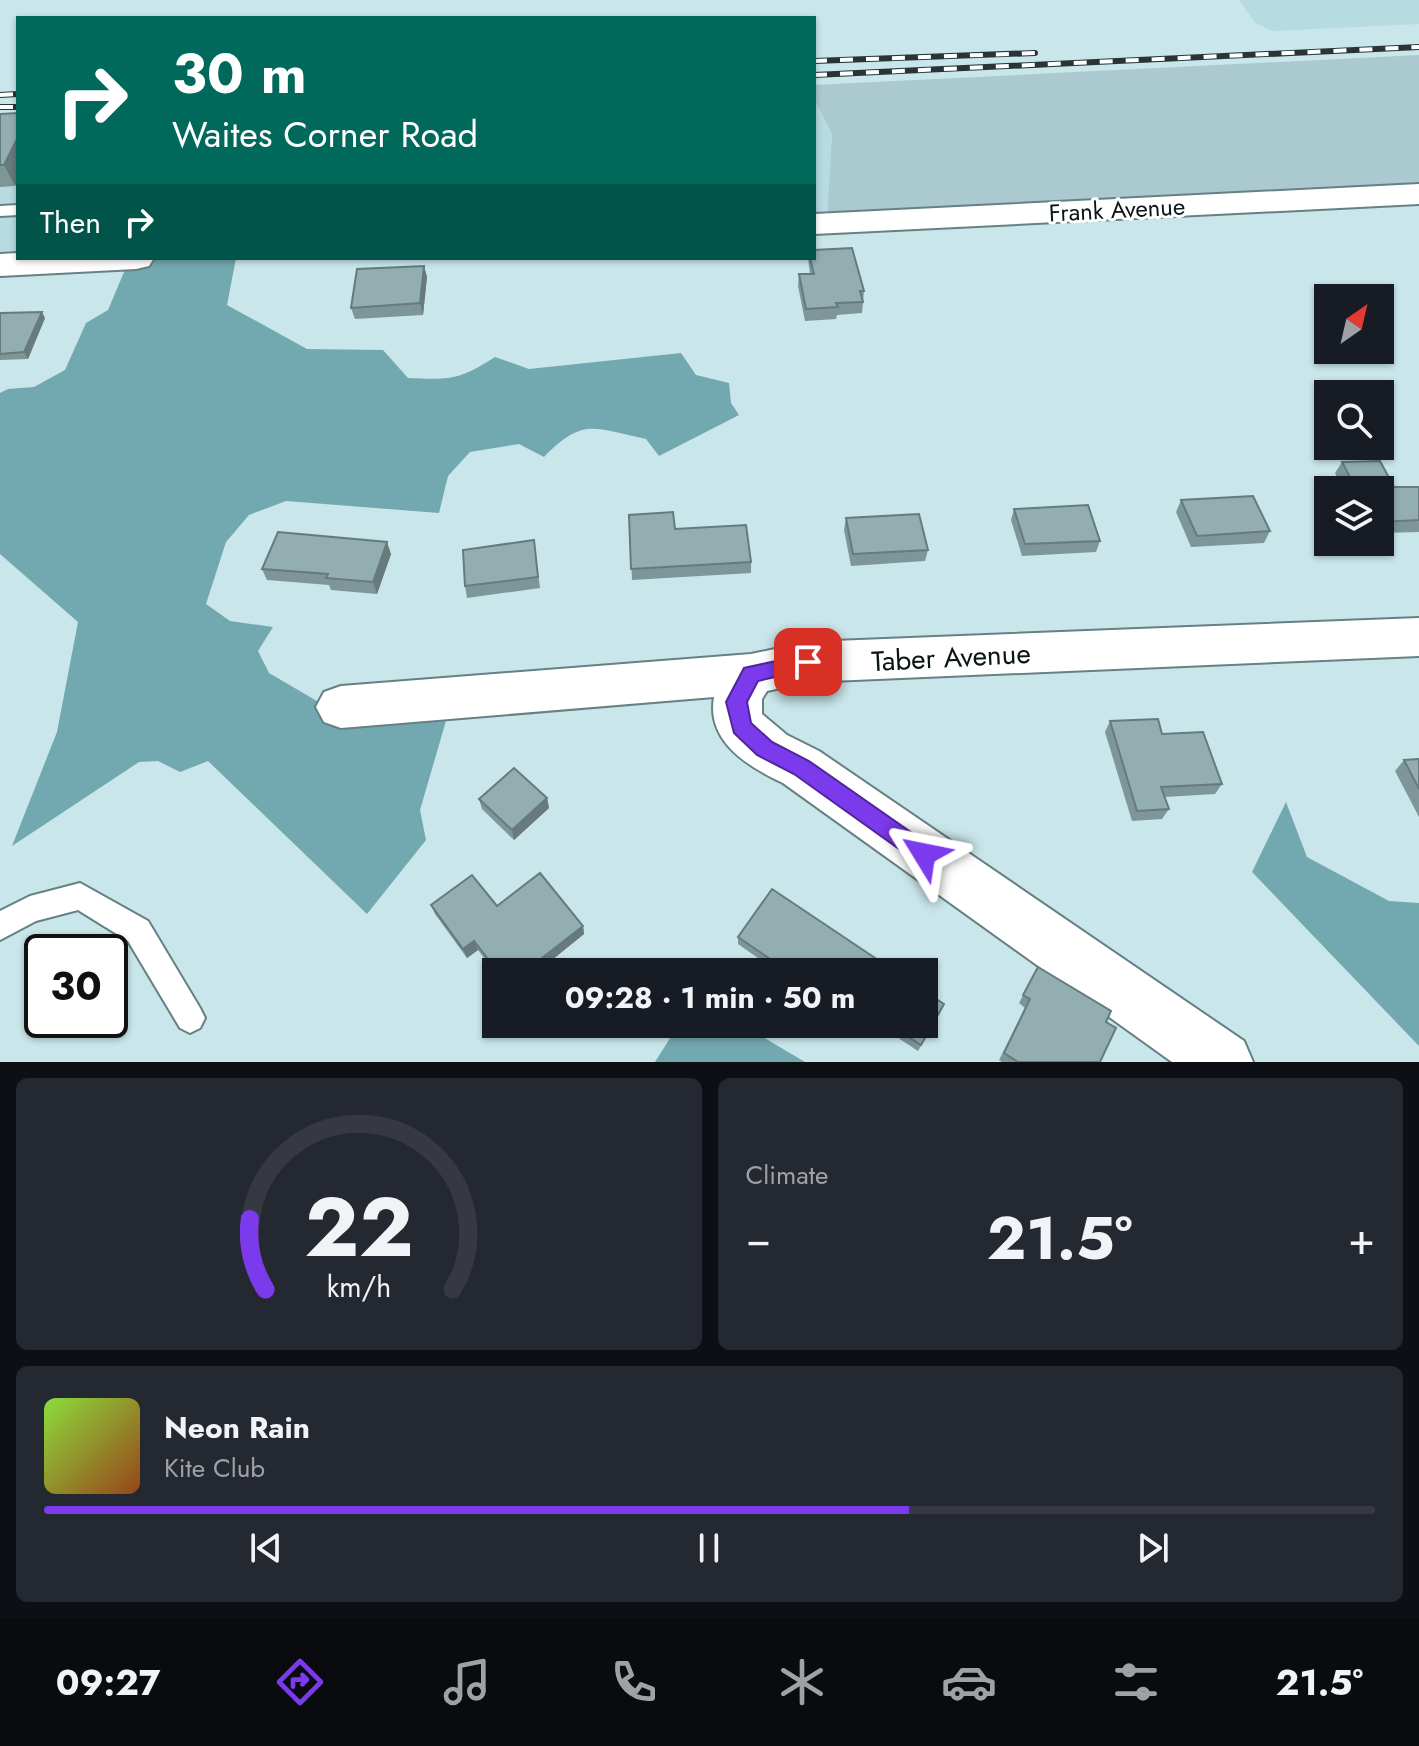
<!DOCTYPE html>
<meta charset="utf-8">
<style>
body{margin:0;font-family:Jost,sans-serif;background:#242831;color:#f1f3f6;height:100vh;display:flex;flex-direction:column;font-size:30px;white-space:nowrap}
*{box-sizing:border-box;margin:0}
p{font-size:26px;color:#9ea1a6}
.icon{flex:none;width:44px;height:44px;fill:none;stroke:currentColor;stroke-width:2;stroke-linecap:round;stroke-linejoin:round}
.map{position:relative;height:1062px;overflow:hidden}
.sheet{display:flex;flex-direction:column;gap:16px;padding:16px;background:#0d0f14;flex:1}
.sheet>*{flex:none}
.hud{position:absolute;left:16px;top:16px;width:800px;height:244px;border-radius:0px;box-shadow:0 2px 6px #0004;background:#00695c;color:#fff;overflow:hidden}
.needle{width:52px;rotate:34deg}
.controls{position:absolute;left:1314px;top:284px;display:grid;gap:16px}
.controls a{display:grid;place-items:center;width:80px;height:80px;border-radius:0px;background:#171b24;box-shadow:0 2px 6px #0004;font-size:40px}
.speed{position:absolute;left:24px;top:934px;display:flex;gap:16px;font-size:40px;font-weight:700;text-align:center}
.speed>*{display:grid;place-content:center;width:104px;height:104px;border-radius:50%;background:#171b24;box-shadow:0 2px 6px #0004;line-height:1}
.speed .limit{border:4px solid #111;border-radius:12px;background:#fff;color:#111}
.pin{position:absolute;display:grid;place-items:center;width:68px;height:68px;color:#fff;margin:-34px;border-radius:16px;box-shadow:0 4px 12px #0006}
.me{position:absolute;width:88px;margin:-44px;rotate:305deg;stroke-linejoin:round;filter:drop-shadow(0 0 6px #0008)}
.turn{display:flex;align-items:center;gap:28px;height:168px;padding:0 24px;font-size:36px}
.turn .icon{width:104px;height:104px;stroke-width:2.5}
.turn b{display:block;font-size:56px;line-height:68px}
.then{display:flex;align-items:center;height:76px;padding:0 24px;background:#0003;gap:16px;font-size:30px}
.big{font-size:60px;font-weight:700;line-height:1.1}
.sheet .widget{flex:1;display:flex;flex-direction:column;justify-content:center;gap:12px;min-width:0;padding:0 28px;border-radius:12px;background:#242831}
.sheet .dial{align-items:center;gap:0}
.dial svg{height:208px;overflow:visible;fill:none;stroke:#363941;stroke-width:7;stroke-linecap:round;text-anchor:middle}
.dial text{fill:#f1f3f6;stroke:none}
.song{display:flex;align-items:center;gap:24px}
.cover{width:96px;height:96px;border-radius:12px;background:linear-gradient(135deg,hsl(90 70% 55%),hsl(20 70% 35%))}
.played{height:8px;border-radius:4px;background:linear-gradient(90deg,#7c3aed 65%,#363941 65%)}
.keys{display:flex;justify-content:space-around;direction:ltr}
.heat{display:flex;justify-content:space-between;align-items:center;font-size:44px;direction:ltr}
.sheet .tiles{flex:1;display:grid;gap:16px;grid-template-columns:1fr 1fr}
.widget:last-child{grid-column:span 2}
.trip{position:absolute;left:482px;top:958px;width:456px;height:80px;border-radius:0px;background:#171b24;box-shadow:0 2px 6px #0004;font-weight:700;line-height:80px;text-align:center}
.dock{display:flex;height:128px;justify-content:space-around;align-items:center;background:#090b0e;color:#9ea1a6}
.dock .icon{width:56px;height:56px}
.dock .on{color:#7c3aed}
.dock b{font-size:36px;color:#f1f3f6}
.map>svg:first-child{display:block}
.built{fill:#b6dbe0}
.green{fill:#aacacf}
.forest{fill:#72a8af}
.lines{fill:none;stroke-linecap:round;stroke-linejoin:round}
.service-casing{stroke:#668084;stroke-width:4}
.minor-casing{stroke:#668084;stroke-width:4}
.service{fill:#fff;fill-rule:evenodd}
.minor{fill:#fff;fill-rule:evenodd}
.rail-casing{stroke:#273537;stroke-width:6}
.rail{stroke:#fff;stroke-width:4;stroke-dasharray:13;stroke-linecap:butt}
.wall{fill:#7e9698}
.shaded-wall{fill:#677a7c}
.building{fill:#93aeb1;stroke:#677a7c;stroke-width:2}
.route{fill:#7c3aed;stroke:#51269a;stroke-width:2}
.labels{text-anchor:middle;stroke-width:6;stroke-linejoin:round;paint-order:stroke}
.far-street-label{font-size:24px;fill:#0a1516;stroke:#fff}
.street-label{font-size:28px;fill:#0a1516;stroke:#fff}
</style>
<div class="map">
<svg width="1419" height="1062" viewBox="0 0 1419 1062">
<rect width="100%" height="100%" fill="#c9e6ea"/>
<path class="built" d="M 1239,0 L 1419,0 L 1419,24 L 1273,31 L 1255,23 Z
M 814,98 L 832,134 L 827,221 L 814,221 Z
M 18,118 L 18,258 L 0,264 L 0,119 Z"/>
<path class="green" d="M 1419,55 L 1419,193 L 827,221 L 832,134 L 814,98 L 814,85 Z"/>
<path class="forest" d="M 130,258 L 236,258 L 227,305 L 307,349 L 383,350 L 408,378 C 451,380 459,380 495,357 L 529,369 L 681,353 L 696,375 L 729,383 L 731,403 L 739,415 L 659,456 L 646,439 C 595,429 584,416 544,457 L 519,444 L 470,452 L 448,476 L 439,513 L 286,501 L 249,515 L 226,542 L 206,604 L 230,621 L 273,627 L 258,651 L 269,673 L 322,704 L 448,714 L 420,810 L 426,840 L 367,914 L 208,761 L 180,772 L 158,761 L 139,762 L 12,846 L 57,732 L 78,622 L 0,554 L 0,393 L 8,389 L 34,387 L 65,370 L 86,323 L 108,310 Z
M 1286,802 L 1307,857 L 1389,901 L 1419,903 L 1419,1046 L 1252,872 Z
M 679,1024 L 741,1024 L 805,1062 L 655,1062 Z"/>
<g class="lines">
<g class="service-casing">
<path id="service" d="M 18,205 L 18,215 L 0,216 L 0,206 Z
M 80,883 L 148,921 L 200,1008 L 205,1018 L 200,1028 L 190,1033 L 180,1028 L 128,941 L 78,910 L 36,921 L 0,940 L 0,911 L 30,896 Z"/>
</g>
<g class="minor-casing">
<path id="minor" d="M 1419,184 L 1419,204 L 814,234 L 814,214 Z
M 18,253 L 18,258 L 154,258 L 149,266 L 136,269 L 0,276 L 0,254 Z
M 1419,618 L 1419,656 L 808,682 L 767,691 L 762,699 L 762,714 L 787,735 L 819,751 L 1244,1041 L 1253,1062 L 1172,1062 L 783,783 C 749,767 706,742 714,697 L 341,728 L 324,722 L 316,707 L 324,692 L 341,686 L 751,654 L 808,642 Z"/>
</g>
<use href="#service" class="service"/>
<use href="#minor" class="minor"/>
<g class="rail-casing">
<path id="rail" d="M 814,61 L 1035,53
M 814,75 L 1419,47
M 0,95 L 18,94
M 0,107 L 18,107"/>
</g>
<use href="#rail" class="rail"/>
</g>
<path class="wall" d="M 0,114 L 15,186 L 0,187 Z
M 808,258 L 814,258 L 864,291 L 862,313 L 837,315 L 836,319 L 805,321 L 798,286 L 799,274 L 810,274 Z
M 424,266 L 427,277 L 423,315 L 355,319 L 351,308 Z
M 0,313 L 45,318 L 28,359 L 0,360 Z
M 1342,462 L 1394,487 L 1419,487 L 1419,532 L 1380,533 L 1380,490 L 1343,490 L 1335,473 Z
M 1181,500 L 1270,531 L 1264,543 L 1191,547 L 1176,512 Z
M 1014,509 L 1100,541 L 1096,552 L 1022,556 L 1011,520 Z
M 629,515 L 675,529 L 751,562 L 751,573 L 632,580 Z
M 846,518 L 928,550 L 925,561 L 851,566 L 844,530 Z
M 534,540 L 540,588 L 467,598 L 465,586 Z
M 391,554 L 377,594 L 331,590 L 329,585 L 267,580 L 262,569 Z
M 1110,721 L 1162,734 L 1222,784 L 1215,794 L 1165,797 L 1169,809 L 1162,819 L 1132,821 L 1105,732 Z
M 1419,759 L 1419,817 L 1395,771 L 1404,760 Z
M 547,798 L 549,808 L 514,840 L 482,809 L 479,799 Z
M 431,905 L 497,906 L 583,926 L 584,934 L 537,972 L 496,972 L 496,974 L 478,950 L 467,958 L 435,914 Z
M 738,937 L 896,972 L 778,972 L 738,944 Z
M 1038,967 L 1106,1022 L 1100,1062 L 1002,1062 L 999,1060 L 1025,1008 L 1019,1003 Z
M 941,1011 L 918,1051 L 877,1024 L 924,1024 Z"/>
<path class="shaded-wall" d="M 18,137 L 18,180 L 15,186 L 4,165 Z
M 424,266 L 427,277 L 423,315 L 420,303 Z
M 42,312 L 45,318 L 28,359 L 24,352 Z
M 387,542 L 391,554 L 377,594 L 373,582 Z
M 547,798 L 549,808 L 514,840 L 512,830 Z
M 583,926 L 584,934 L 537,972 L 524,972 Z
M 474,941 L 478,950 L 467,958 L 463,949 Z"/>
<path class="building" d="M 18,113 L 18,137 L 4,165 L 0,165 L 0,114 Z
M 852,248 L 864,291 L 860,291 L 863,302 L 836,303 L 838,307 L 806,309 L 799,274 L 814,274 L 810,258 L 814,258 L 814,250 Z
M 424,266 L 420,303 L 351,308 L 357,269 Z
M 42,312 L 24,352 L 0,354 L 0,313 Z
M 1380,461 L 1394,487 L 1419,487 L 1419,520 L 1380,522 L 1380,490 L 1357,490 L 1342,462 Z
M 1253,496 L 1270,531 L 1197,536 L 1181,500 Z
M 1088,505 L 1100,541 L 1025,544 L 1014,509 Z
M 673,512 L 675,529 L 746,525 L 751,562 L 631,569 L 629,515 Z
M 919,514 L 928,550 L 853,554 L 846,518 Z
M 278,532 L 387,542 L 373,582 L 326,578 L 328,574 L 262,569 Z
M 534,540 L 538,577 L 465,586 L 463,550 Z
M 1158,719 L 1162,734 L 1203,732 L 1222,784 L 1161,787 L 1169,809 L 1137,811 L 1110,721 Z
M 1419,759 L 1419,789 L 1404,760 Z
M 514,768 L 547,798 L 512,830 L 479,799 Z
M 540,873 L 583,926 L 524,972 L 498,972 L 474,941 L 463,949 L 431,905 L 472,875 L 497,906 Z
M 772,889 L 896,972 L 789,972 L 738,937 Z
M 1038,967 L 1111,1011 L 1106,1022 L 1116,1028 L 1100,1062 L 1018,1062 L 1004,1053 L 1030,999 L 1023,995 Z
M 924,991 L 944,1004 L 921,1045 L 889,1024 L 924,1024 Z"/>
<path class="route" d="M 808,654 L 815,657 L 818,662 L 815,668 L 758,681 L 747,702 L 751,723 L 772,742 L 809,761 L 932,847 L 935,854 L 932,861 L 924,864 L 916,861 L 794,774 L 757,755 L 734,733 L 726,702 L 744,668 Z"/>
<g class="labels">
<g class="far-street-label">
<text transform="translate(1117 210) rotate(-3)" y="8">Frank Avenue</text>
</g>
<g class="street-label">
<text transform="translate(951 657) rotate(-3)" y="10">Taber Avenue</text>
</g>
</g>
</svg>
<div class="controls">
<a><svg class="needle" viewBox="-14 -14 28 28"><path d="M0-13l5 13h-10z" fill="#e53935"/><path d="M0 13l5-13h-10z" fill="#9ea1a6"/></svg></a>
<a><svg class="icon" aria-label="search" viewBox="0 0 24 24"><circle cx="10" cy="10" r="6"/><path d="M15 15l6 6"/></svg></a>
<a><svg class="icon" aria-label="layers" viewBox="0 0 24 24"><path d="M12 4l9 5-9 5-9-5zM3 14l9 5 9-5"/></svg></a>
</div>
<div class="speed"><div class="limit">30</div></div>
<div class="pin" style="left:808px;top:662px;background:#d93025"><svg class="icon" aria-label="arrive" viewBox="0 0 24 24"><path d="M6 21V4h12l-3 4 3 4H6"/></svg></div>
<svg class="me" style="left:924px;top:854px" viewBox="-20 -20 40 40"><path d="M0-17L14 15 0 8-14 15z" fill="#7c3aed" stroke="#fff" stroke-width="4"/></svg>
<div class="trip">09:28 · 1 min · 50 m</div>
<div class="hud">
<div class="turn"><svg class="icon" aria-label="right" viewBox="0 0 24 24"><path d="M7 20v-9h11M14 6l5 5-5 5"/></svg><div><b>30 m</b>Waites Corner Road</div></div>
<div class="then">Then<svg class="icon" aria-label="right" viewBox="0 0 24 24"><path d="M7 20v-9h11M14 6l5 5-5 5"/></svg></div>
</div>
</div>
<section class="sheet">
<div class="tiles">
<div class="widget dial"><svg viewBox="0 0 100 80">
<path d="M14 69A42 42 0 1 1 86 69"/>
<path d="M14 69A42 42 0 0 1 8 42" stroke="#7c3aed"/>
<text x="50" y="56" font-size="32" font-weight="700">22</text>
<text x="50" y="72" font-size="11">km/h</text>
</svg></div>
<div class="widget"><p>Climate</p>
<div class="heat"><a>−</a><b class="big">21.5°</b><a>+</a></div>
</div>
<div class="widget">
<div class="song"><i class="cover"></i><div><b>Neon Rain</b><p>Kite Club</p></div></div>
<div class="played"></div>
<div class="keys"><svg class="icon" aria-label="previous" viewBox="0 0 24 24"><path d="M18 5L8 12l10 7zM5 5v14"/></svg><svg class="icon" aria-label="pause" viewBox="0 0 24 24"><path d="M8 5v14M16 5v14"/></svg><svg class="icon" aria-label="next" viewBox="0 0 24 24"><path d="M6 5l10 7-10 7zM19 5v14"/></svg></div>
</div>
</div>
</section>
<nav class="dock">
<b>09:27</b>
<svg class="icon on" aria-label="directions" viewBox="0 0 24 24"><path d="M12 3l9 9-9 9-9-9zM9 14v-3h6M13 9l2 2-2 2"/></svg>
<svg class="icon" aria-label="music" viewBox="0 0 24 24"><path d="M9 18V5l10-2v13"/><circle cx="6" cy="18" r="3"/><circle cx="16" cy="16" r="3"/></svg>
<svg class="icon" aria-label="phone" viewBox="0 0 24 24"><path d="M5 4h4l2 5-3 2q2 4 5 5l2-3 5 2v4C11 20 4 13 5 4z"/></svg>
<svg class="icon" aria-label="climate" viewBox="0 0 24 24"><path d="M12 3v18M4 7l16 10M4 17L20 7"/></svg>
<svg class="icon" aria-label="car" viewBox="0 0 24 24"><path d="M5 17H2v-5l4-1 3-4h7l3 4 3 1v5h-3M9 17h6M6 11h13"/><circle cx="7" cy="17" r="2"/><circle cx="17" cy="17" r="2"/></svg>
<svg class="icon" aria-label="filters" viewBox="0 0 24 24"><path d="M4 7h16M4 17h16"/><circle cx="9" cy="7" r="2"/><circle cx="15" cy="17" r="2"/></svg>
<b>21.5°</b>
</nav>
